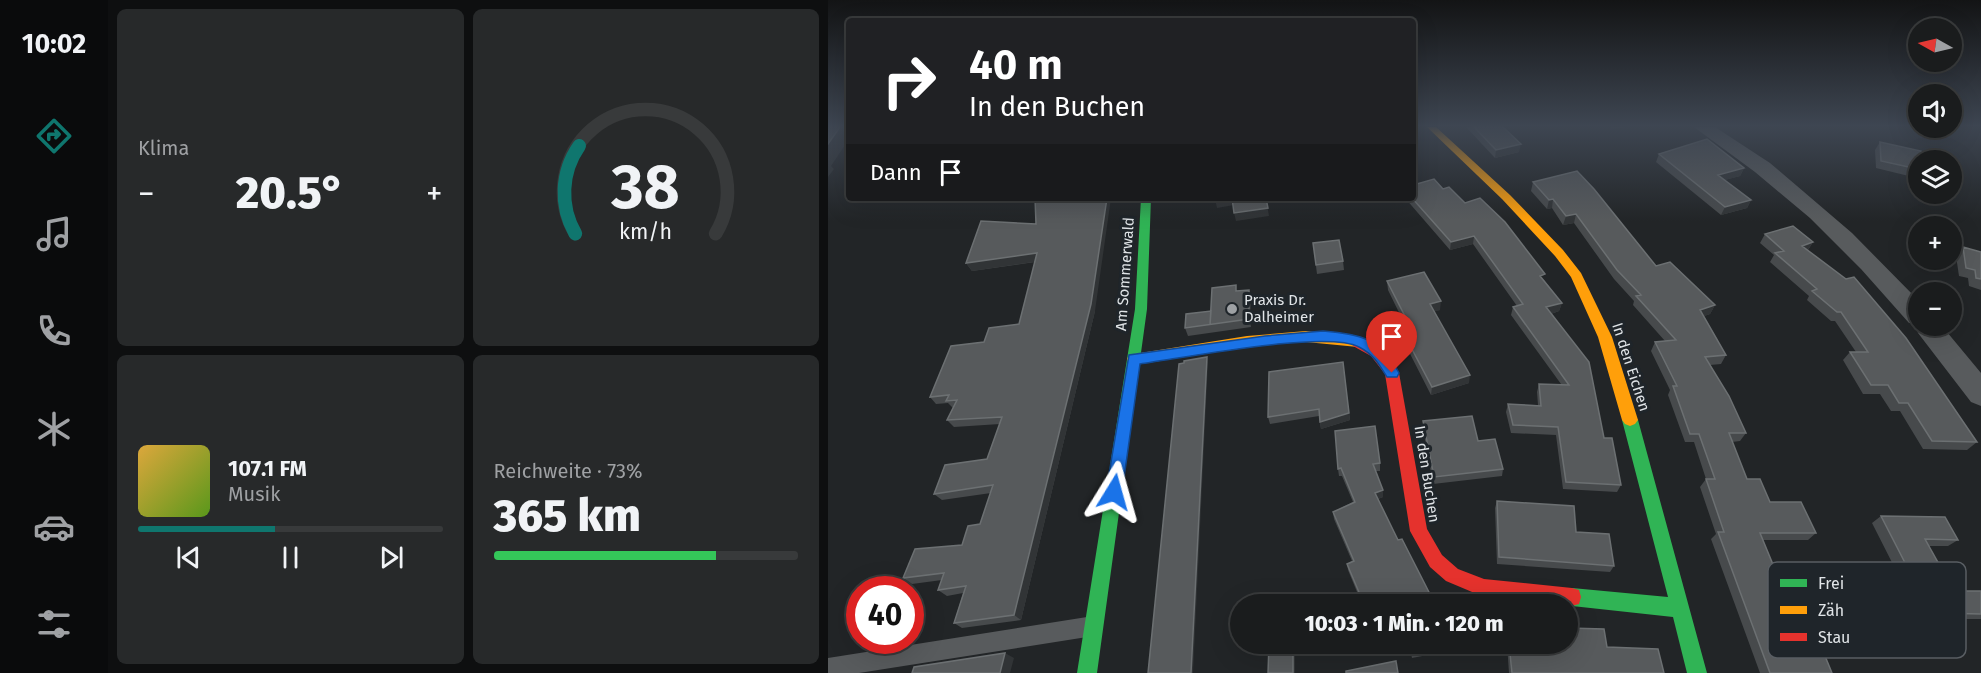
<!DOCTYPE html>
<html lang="de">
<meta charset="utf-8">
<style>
body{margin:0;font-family:"Fira Sans",sans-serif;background:#27292a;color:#f1f3f6;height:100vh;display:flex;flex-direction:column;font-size:22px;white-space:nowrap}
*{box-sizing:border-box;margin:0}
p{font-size:20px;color:#9fa1a4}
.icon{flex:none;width:33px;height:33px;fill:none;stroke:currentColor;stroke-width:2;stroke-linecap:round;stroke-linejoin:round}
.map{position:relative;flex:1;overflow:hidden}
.sheet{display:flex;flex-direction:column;gap:9px;padding:9px;background:#0e0f10;width:720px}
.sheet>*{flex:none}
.banner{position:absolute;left:18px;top:18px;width:570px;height:183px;border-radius:6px;box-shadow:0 6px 24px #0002,0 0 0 2px #383a3b;background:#202124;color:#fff;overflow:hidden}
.needle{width:39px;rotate:278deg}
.controls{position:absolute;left:1080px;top:18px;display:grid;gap:12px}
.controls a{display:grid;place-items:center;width:54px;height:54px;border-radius:50%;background:#1a1c1d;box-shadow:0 6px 24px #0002,0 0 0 2px #383a3b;font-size:30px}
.speed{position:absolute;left:18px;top:576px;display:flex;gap:12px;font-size:30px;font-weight:700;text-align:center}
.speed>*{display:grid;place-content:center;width:78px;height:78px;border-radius:50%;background:#1a1c1d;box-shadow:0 6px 24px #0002,0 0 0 2px #383a3b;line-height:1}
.speed .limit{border:9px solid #d22;background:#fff;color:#111}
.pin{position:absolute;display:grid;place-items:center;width:51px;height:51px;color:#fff;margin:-62px -26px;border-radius:50% 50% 50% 0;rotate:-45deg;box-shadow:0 0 6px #0007}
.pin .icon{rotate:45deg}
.me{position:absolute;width:66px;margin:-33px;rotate:8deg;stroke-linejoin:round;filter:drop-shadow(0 0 4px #0008)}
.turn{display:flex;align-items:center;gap:21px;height:126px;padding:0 24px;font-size:27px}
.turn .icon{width:78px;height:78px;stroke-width:2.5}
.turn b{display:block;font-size:42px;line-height:51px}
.then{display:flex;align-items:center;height:57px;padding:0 24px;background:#0003;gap:12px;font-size:22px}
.big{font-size:45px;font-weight:800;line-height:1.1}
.sheet .widget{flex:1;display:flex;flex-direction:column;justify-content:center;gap:9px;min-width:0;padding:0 21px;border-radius:9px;background:#27292a}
.sheet .dial{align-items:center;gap:0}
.dial svg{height:156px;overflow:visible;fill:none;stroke:#383a3b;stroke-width:7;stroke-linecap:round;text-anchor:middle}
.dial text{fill:#f1f3f6;stroke:none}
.song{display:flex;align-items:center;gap:18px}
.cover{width:72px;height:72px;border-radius:9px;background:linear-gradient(135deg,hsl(40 70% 55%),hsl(90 70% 35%))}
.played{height:6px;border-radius:3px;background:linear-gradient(90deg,#0f766e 45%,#383a3b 45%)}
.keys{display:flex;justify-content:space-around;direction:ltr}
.heat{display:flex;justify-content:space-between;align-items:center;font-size:33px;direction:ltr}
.charge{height:9px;border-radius:4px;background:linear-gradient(90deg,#34c759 73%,#383a3b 0)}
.sheet .tiles{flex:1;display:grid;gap:9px;grid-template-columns:repeat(2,1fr)}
.trip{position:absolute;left:402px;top:594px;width:348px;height:60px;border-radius:30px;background:#1a1c1d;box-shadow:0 6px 24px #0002,0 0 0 2px #383a3b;font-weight:800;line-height:60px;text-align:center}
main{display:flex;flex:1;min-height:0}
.dock{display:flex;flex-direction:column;width:108px;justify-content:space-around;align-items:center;background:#0a0b0c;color:#9fa1a4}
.dock .icon{width:42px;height:42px}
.dock .on{color:#0f766e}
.dock b{font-size:27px;color:#f1f3f6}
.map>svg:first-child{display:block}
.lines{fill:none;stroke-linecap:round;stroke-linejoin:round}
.lane{fill:#585b5d;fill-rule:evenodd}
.street{fill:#585b5d;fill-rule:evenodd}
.fast{fill:#30b455;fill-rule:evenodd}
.slow{fill:#ff9f0a;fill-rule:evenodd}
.jam{fill:#e5322d;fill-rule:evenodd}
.wall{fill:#474a4c}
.shaded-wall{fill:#313436}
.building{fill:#575a5c;stroke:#6c7072;stroke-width:1.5}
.route{fill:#1a73e8;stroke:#114b97;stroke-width:1.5}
.poi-dot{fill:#9ea1a4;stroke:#1f252a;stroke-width:2}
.labels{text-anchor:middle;stroke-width:6;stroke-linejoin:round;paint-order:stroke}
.street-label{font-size:15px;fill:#e0e4e7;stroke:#1f252a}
.poi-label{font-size:15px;fill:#e0e4e7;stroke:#1f252a;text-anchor:start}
.key{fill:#1f252a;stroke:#595e63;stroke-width:1.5}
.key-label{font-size:16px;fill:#e0e4e7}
</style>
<main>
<nav class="dock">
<b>10:02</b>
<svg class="icon on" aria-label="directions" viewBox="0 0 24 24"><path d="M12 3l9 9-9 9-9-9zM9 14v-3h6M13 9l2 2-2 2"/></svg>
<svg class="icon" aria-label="music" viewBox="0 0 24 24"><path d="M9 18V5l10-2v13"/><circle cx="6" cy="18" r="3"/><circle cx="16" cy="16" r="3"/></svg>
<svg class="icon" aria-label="phone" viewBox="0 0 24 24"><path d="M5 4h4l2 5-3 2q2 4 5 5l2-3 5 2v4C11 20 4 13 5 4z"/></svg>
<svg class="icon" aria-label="climate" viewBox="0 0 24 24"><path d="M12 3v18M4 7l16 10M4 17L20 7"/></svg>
<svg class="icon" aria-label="car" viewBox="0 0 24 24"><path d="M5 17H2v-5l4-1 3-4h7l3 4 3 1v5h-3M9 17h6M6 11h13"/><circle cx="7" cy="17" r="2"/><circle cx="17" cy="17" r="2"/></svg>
<svg class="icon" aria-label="filters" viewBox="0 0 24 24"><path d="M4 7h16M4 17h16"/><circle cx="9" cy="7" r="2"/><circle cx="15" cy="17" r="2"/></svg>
</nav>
<section class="sheet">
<div class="tiles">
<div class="widget"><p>Klima</p>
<div class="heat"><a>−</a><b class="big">20.5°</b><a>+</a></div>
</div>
<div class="widget dial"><svg viewBox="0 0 100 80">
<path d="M14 69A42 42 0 1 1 86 69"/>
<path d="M14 69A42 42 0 0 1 16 24" stroke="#0f766e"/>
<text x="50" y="56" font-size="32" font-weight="700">38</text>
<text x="50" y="72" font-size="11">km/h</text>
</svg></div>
<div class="widget">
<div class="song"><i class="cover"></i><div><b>107.1 FM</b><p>Musik</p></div></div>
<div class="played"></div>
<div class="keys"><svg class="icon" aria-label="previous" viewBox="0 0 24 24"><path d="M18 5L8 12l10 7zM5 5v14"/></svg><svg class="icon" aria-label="pause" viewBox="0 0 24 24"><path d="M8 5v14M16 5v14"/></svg><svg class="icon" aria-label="next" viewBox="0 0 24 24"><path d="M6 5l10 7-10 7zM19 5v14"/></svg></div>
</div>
<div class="widget"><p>Reichweite · 73%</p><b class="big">365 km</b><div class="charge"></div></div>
</div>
</section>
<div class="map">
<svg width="1153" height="673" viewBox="0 0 1153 673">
<rect width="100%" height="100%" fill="#222527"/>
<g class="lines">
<path class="lane" d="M 259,617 L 266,620 L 269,627 L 266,634 L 259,637 L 31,673 L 0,673 L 0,658 Z"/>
<path class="street" d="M 866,127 L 887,127 L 942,163 L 1024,233 L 1090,300 L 1090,326 L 1114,326 L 1153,373 L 1153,406 L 1143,402 L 1090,333 L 1087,324 L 1081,323 L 1033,269 L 982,218 L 927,172 Z"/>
<path class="fast" d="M 313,198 L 323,198 L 319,309 L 269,673 L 249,673 L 307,309 Z
M 802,414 L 807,416 L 810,420 L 879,673 L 859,673 L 845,617 L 744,606 L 737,604 L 735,597 L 737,590 L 744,588 L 840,597 L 794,420 L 797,416 Z"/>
<path class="slow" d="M 599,127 L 608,127 L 682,195 L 735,250 L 753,273 L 784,337 L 810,420 L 807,424 L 802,426 L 797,424 L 794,420 L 770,337 L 743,277 L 727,256 L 674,199 Z
M 478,331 L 530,337 L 535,338 L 537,342 L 535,346 L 530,347 L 478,342 L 449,343 L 388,350 L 306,364 L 301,363 L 299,359 L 301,355 L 306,354 L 419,336 Z"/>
<path class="jam" d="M 530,337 L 553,348 L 571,373 L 599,529 L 614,555 L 630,569 L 656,579 L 744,588 L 751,590 L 753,597 L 751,604 L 744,606 L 656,597 L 618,581 L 602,567 L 582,531 L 557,374 L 543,356 L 525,346 L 523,342 L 525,338 Z"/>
</g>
<path class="wall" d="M 638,127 L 675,127 L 691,152 L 667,158 Z
M 1052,142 L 1090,160 L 1090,176 L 1089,178 L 1048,168 L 1047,150 Z
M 831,154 L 916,168 L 912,176 L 896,180 L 923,200 L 919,208 L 893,215 L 828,162 Z
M 705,182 L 887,305 L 882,314 L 876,316 L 898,355 L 893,364 L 882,365 L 918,433 L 912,441 L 904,442 L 919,479 L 942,502 L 988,533 L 980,540 L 935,540 L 967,618 L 1004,673 L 932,673 L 883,539 L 888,534 L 872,487 L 878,479 L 866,442 L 857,442 L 840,395 L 842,390 L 823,351 L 827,342 L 837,341 L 805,305 L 806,301 L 786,279 L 746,223 L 735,225 L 724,208 L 719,209 L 703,191 Z
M 615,189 L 716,280 L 734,303 L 731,311 L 723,314 L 776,438 L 793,485 L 789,492 L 735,489 L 728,435 L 683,433 L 678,412 L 680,404 L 710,405 L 709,392 L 711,384 L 733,384 L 683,315 L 685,307 L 689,306 L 645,244 L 622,250 L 577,198 L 585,198 Z
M 208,224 L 267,311 L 193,620 L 134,628 L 126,623 L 135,593 L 119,596 L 110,590 L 114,580 L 84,584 L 75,578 L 134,545 L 152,524 L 163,493 L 114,500 L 106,494 L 159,459 L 172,424 L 126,427 L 119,420 L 125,408 L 120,403 L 108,404 L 102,397 L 156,342 L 191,324 L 207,262 L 144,271 L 138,263 Z
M 937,234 L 985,242 L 980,250 L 1149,442 L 1139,450 L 1095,449 L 1072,411 L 1063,411 L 1052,394 L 1035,394 L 1015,360 L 1022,352 L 1028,352 L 1007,321 L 1003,321 L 979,300 L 981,296 L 942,262 L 946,255 L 932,243 Z
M 485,243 L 515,261 L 516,270 L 489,274 Z
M 1135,247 L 1153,252 L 1153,290 L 1141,286 L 1140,278 L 1131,276 L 1128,256 Z
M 559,281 L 612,310 L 606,311 L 641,383 L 603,395 L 576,342 L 576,334 L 581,333 L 560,290 Z
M 421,290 L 423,297 L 423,327 L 360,336 L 357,328 L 410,291 Z
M 515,362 L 522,420 L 493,429 L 491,416 L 442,424 L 440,417 Z
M 595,421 L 650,441 L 675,469 L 674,476 L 605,484 L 595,429 Z
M 552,463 L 552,471 L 547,471 L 555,490 L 555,497 L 550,499 L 570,540 L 607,604 L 534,604 L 520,570 L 519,564 L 524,561 L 506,519 L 505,512 L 525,502 L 514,476 L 511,476 L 510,469 Z
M 669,501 L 748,532 L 786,566 L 782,572 L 669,564 L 667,508 Z
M 1053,516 L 1130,540 L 1120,546 L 1101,546 L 1126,591 L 1153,591 L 1153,619 L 1102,619 L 1091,596 L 1081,596 L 1044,523 Z
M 581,644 L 615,644 L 615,652 L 584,658 Z
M 679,644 L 740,644 L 779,647 L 836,673 L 681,673 Z"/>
<path class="shaded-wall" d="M 12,127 L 21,127 L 21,139 L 3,166 L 6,169 L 0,177 L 0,144 Z
M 783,127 L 798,127 L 782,130 Z
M 693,144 L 691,152 L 667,158 L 668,150 Z
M 916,168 L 912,176 L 886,183 L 890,175 Z
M 279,198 L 283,198 L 267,311 L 193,620 L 186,615 Z
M 395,198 L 404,198 L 406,205 L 389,208 L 387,199 Z
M 438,198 L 441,216 L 408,221 L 406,213 Z
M 725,199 L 724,208 L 719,209 L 721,200 Z
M 923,200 L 919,208 L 893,215 L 897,207 Z
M 748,214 L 746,223 L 735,225 L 738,216 Z
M 646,236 L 645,244 L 622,250 L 623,242 Z
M 985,242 L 979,251 L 974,246 Z
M 209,253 L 213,261 L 144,271 L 138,263 Z
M 421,290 L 423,297 L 423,327 L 421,319 Z
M 613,301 L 612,310 L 602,313 L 602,304 Z
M 734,303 L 731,311 L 717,316 L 718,307 Z
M 887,305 L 882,314 L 868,319 L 872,310 Z
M 379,357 L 380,362 L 365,673 L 363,673 Z
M 642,375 L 641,383 L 603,395 L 604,387 Z
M 521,413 L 522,420 L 493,429 L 492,422 Z
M 555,490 L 555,497 L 547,500 L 547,493 Z
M 465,644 L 467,644 L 467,673 L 465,673 Z
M 177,653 L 186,658 L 182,673 L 172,673 Z"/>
<path class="building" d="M 0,127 L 12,127 L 0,144 Z
M 646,127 L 675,127 L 693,144 L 668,150 Z
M 879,139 L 916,168 L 890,175 L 923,200 L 897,207 L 831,154 Z
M 1052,142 L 1093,151 L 1094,160 L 1090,160 L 1090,169 L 1053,161 Z
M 749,171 L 766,189 L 828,266 L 842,262 L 887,305 L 872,310 L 898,355 L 877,357 L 901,396 L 918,433 L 901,433 L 919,479 L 932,479 L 942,502 L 973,502 L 988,533 L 932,533 L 967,618 L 981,617 L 1004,673 L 942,673 L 890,532 L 896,532 L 878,479 L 887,479 L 871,434 L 862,434 L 845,386 L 849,386 L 827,342 L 848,340 L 808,296 L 813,295 L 789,270 L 748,214 L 738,216 L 725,199 L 721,200 L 705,182 Z
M 606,179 L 615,189 L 621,187 L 637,203 L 652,198 L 677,222 L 717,274 L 712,276 L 734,303 L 718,307 L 761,362 L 776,438 L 784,438 L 793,485 L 738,482 L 730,427 L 685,425 L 680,404 L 713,406 L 711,384 L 741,385 L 685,307 L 695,304 L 646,236 L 623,242 L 584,198 L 585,198 L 585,185 Z
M 207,198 L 279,198 L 263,304 L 186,615 L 126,623 L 138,586 L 110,590 L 116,573 L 75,578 L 87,549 L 134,545 L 140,526 L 152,524 L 165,485 L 106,494 L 117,465 L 159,459 L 174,417 L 119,420 L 129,400 L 118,401 L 121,395 L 102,397 L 123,346 L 156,342 L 161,328 L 191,324 L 209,253 L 138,263 L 153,221 L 208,224 Z
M 404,198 L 438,198 L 440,208 L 406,213 Z
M 965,226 L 985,242 L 974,246 L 1018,279 L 1026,277 L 1078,338 L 1149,442 L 1104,441 L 1080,403 L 1071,403 L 1060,385 L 1043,385 L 1022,352 L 1040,352 L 1013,312 L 1009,312 L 984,291 L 989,289 L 947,253 L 956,251 L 937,234 Z
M 511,240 L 515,261 L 488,265 L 485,243 Z
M 1135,247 L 1153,252 L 1153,279 L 1148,278 L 1147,270 L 1138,268 Z
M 596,272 L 613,301 L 602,304 L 642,375 L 604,387 L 576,334 L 585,332 L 559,281 Z
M 408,285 L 408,291 L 421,290 L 421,319 L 357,328 L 358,314 L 383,311 L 382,325 L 384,288 Z
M 379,357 L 363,673 L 320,673 L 351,364 L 356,363 L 356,361 Z
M 515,362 L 521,413 L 492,422 L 491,409 L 440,417 L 441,372 Z
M 644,416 L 650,441 L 667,439 L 675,469 L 606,477 L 595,421 Z
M 547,426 L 552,463 L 545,464 L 555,490 L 547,493 L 570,540 L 574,539 L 607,604 L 576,604 L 576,601 L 568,604 L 536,604 L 519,564 L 526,561 L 505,512 L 527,502 L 513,468 L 510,469 L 507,431 Z
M 669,501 L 746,506 L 748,532 L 781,534 L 786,566 L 671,557 Z
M 1053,516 L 1117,517 L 1130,540 L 1097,539 L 1126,591 L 1153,591 L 1153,614 L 1112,613 L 1100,590 L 1091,590 Z
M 740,628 L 776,629 L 779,647 L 830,649 L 836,673 L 684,673 L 681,644 L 740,644 Z
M 441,644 L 465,644 L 465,673 L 440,673 Z
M 582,644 L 615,644 L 616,647 L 584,653 Z
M 177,653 L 172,673 L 84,673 L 86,667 Z
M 568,661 L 570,673 L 518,673 L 518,671 Z"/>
<linearGradient id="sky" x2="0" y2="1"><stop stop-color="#131415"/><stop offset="0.57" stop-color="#3e4652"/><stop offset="1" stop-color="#3e4652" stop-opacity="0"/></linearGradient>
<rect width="1153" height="221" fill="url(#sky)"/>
<path class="route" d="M 495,331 C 532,334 553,338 571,373 L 569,377 L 559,377 C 551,364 545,354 531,347 C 497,330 356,358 312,364 L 294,492 L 292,498 L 286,500 L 280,498 L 278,492 L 301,355 L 437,336 Z"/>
<circle class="poi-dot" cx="404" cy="309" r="6"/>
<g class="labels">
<g class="street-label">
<text transform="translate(297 274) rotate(-86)" y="5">Am Sommerwald</text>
<text transform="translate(803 367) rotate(72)" y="5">In den Eichen</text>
<text transform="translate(599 474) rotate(81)" y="5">In den Buchen</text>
</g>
<g class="poi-label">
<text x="416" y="305">Praxis Dr.<tspan x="416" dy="17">Dalheimer</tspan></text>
</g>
</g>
<rect x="940" y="562" width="198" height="96" rx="9" class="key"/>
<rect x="952" y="579" width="27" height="8" fill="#30b455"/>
<rect x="952" y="606" width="27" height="8" fill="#ff9f0a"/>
<rect x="952" y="633" width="27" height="8" fill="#e5322d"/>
<g class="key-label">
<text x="990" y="589">Frei</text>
<text x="990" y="616">Zäh</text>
<text x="990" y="643">Stau</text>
</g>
</svg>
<div class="controls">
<a><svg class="needle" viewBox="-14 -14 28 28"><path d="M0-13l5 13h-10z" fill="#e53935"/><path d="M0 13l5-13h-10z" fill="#9fa1a4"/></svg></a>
<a><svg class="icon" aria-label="sound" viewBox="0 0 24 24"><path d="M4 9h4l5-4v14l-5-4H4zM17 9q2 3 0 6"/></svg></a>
<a><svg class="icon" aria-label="layers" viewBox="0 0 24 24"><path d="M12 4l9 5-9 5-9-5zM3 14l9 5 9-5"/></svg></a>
<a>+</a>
<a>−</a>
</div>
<div class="speed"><div class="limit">40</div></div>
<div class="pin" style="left:564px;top:373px;background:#d93025"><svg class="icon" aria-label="arrive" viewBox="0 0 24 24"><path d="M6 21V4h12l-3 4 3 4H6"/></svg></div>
<svg class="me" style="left:286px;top:492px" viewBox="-20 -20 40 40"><path d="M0-17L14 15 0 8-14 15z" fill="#1a73e8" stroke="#fff" stroke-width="4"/></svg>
<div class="trip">10:03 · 1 Min. · 120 m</div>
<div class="banner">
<div class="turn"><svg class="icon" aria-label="right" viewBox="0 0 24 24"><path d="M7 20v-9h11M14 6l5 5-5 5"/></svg><div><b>40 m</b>In den Buchen</div></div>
<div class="then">Dann<svg class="icon" aria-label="arrive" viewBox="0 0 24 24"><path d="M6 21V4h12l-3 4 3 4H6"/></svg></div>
</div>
</div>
</main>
